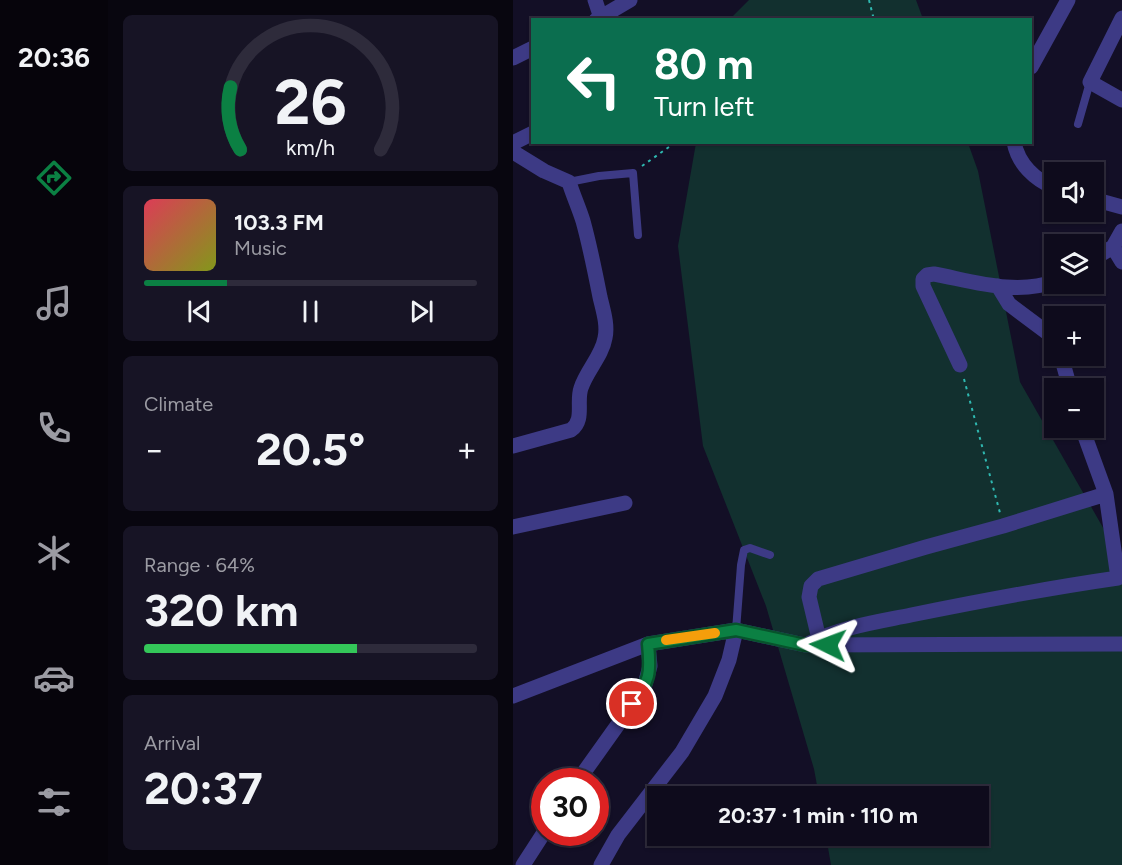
<!DOCTYPE html>
<meta charset="utf-8">
<style>
body{margin:0;font-family:Figtree,sans-serif;background:#171425;color:#f1f3f6;height:100vh;display:flex;flex-direction:column;font-size:22px;white-space:nowrap}
*{box-sizing:border-box;margin:0}
p{font-size:20px;color:#9b9ba3}
.icon{flex:none;width:33px;height:33px;fill:none;stroke:currentColor;stroke-width:2;stroke-linecap:round;stroke-linejoin:round}
.map{position:relative;flex:1;overflow:hidden}
.panel{display:flex;flex-direction:column;gap:15px;padding:15px;background:#08060f;width:405px}
.panel>*{flex:none}
.top-card{position:absolute;left:18px;top:18px;width:501px;height:126px;border-radius:0px;box-shadow:0 2px 4px #0004,0 0 0 2px #2e2b3b;background:#0b6e4f;color:#fff;overflow:hidden}
.controls{position:absolute;left:531px;top:162px;display:grid;gap:12px}
.controls a{display:grid;place-items:center;width:60px;height:60px;border-radius:0px;background:#0e0b1c;box-shadow:0 2px 4px #0004,0 0 0 2px #2e2b3b;font-size:30px}
.speed{position:absolute;left:18px;top:768px;display:flex;gap:12px;font-size:30px;font-weight:700;text-align:center}
.speed>*{display:grid;place-content:center;width:78px;height:78px;border-radius:50%;background:#0e0b1c;box-shadow:0 2px 4px #0004,0 0 0 2px #2e2b3b;line-height:1}
.speed .limit{border:9px solid #d22;background:#fff;color:#111}
.pin{position:absolute;display:grid;place-items:center;width:51px;height:51px;color:#fff;margin:-26px;border:3px solid #fff;border-radius:50%;box-shadow:0 2px 6px #0007}
.me{position:absolute;width:66px;margin:-33px;rotate:273deg;stroke-linejoin:round;filter:drop-shadow(0 0 4px #0008)}
.turn{display:flex;align-items:center;gap:21px;height:126px;padding:0 24px;font-size:27px}
.turn .icon{width:78px;height:78px;stroke-width:2.5}
.turn b{display:block;font-size:42px;line-height:51px}
.big{font-size:45px;font-weight:700;line-height:1.1}
.panel .tile{flex:1;display:flex;flex-direction:column;justify-content:center;gap:9px;min-width:0;padding:0 21px;border-radius:9px;background:#171425}
.panel .dial{align-items:center;gap:0}
.dial svg{height:156px;overflow:visible;fill:none;stroke:#2e2b3b;stroke-width:7;stroke-linecap:round;text-anchor:middle}
.dial text{fill:#f1f3f6;stroke:none}
.song{display:flex;align-items:center;gap:18px}
.cover{width:72px;height:72px;border-radius:9px;background:linear-gradient(135deg,hsl(350 70% 55%),hsl(70 70% 35%))}
.played{height:6px;border-radius:3px;background:linear-gradient(90deg,#0b8043 25%,#2e2b3b 25%)}
.keys{display:flex;justify-content:space-around;direction:ltr}
.heat{display:flex;justify-content:space-between;align-items:center;font-size:33px;direction:ltr}
.charge{height:9px;border-radius:4px;background:linear-gradient(90deg,#34c759 64%,#2e2b3b 0)}
.trip{position:absolute;left:134px;top:786px;width:342px;height:60px;border-radius:0px;background:#0e0b1c;box-shadow:0 2px 4px #0004,0 0 0 2px #2e2b3b;font-weight:700;line-height:60px;text-align:center}
main{display:flex;flex:1;min-height:0}
.menu{display:flex;flex-direction:column;width:108px;justify-content:space-around;align-items:center;background:#06040b;color:#9b9ba3}
.menu .icon{width:42px;height:42px}
.menu .selected{color:#0b8043}
.menu b{font-size:27px;color:#f1f3f6}
.map>svg:first-child{display:block}
.green{fill:#12302f}
.lines{fill:none;stroke-linecap:round;stroke-linejoin:round}
.path{stroke:#2fb8b0;stroke-width:2;stroke-dasharray:3 4.5;stroke-linecap:butt}
.service{stroke:#3d3a85;stroke-width:8}
.minor{stroke:#3d3a85;stroke-width:15}
.route-casing{stroke:#07532c;stroke-width:15}
.route{stroke:#0b8043;stroke-width:10}
.slow{stroke:#f59e0b;stroke-width:10}
</style>
<main>
<nav class="menu">
<b>20:36</b>
<svg class="icon selected" aria-label="directions" viewBox="0 0 24 24"><path d="M12 3l9 9-9 9-9-9zM9 14v-3h6M13 9l2 2-2 2"/></svg>
<svg class="icon" aria-label="music" viewBox="0 0 24 24"><path d="M9 18V5l10-2v13"/><circle cx="6" cy="18" r="3"/><circle cx="16" cy="16" r="3"/></svg>
<svg class="icon" aria-label="phone" viewBox="0 0 24 24"><path d="M5 4h4l2 5-3 2q2 4 5 5l2-3 5 2v4C11 20 4 13 5 4z"/></svg>
<svg class="icon" aria-label="climate" viewBox="0 0 24 24"><path d="M12 3v18M4 7l16 10M4 17L20 7"/></svg>
<svg class="icon" aria-label="car" viewBox="0 0 24 24"><path d="M5 17H2v-5l4-1 3-4h7l3 4 3 1v5h-3M9 17h6M6 11h13"/><circle cx="7" cy="17" r="2"/><circle cx="17" cy="17" r="2"/></svg>
<svg class="icon" aria-label="filters" viewBox="0 0 24 24"><path d="M4 7h16M4 17h16"/><circle cx="9" cy="7" r="2"/><circle cx="15" cy="17" r="2"/></svg>
</nav>
<section class="panel">
<div class="tile dial"><svg viewBox="0 0 100 80">
<path d="M14 69A42 42 0 1 1 86 69"/>
<path d="M14 69A42 42 0 0 1 9 37" stroke="#0b8043"/>
<text x="50" y="56" font-size="32" font-weight="700">26</text>
<text x="50" y="72" font-size="11">km/h</text>
</svg></div>
<div class="tile">
<div class="song"><i class="cover"></i><div><b>103.3 FM</b><p>Music</p></div></div>
<div class="played"></div>
<div class="keys"><svg class="icon" aria-label="previous" viewBox="0 0 24 24"><path d="M18 5L8 12l10 7zM5 5v14"/></svg><svg class="icon" aria-label="pause" viewBox="0 0 24 24"><path d="M8 5v14M16 5v14"/></svg><svg class="icon" aria-label="next" viewBox="0 0 24 24"><path d="M6 5l10 7-10 7zM19 5v14"/></svg></div>
</div>
<div class="tile"><p>Climate</p>
<div class="heat"><a>−</a><b class="big">20.5°</b><a>+</a></div>
</div>
<div class="tile"><p>Range · 64%</p><b class="big">320 km</b><div class="charge"></div></div>
<div class="tile"><p>Arrival</p><b class="big">20:37</b></div>
</section>
<div class="map">
<svg width="609" height="865" viewBox="0 0 609 865">
<rect width="100%" height="100%" fill="#130f26"/>
<path class="green" d="M 236,0 L 403,0 L 410,19 L 217,19 Z
M 183,143 L 455,143 L 465,171 L 507,382 L 609,561 L 609,865 L 318,865 L 313,836 L 465,836 L 465,796 L 306,796 L 301,769 L 253,606 L 190,446 L 165,246 Z"/>
<g class="lines">
<path class="path" d="M 356,0 L 361,20
M 129,166 L 163,142
M 451,379 L 487,513"/>
<path class="service" d="M 565,124 L 577,82
M 56,182 L 86,176 L 120,173 L 125,235
M 223,630 L 228,565 L 231,550 L 237,548 L 257,555"/>
<path class="minor" d="M 82,0 L 88,18
M 609,18 L 577,82 L 609,100
M 83,20 L 117,0
M 0,58 L 20,48
M 518,67 L 555,0
M 501,142 C 505,164 522,180 542,188
M 0,143 L 20,133
M 0,152 L 31,171 L 56,182 C 60,195 66,208 70,221 C 77,246 82,272 87,297 C 90,310 95,325 92,338 C 89,356 74,370 68,388 C 63,402 72,420 58,430 L 0,446
M 580,199 L 609,207
M 609,231 L 600,247 L 609,262
M 580,259 L 600,247
M 485,286 L 496,304 L 540,337 L 542,340
M 548,356 L 557,388
M 447,365 L 410,286 L 410,279 L 414,275 L 421,274 C 459,281 504,296 542,281
M 0,527 L 112,503
M 306,639 L 296,597 L 298,586 L 305,579 L 413,547 L 490,526 L 593,494
M 297,643 C 328,627 364,622 398,615 C 467,601 535,588 605,578 L 593,494 L 569,428
M 0,696 L 135,644 L 223,630 L 292,645 L 609,644
M 64,782 L 131,688 L 137,666 L 135,644
M 10,865 L 32,831
M 88,865 L 105,835 L 169,752 L 202,696 L 216,660 L 223,630"/>
</g>
<g class="lines">
<g class="route-casing">
<path id="route" d="M 119,704 C 137,681 138,673 135,644 L 223,630 L 292,645 L 315,645"/>
</g>
<use href="#route" class="route"/>
<path class="slow" d="M 153,640 L 202,633"/>
</g>
</svg>
<div class="controls">
<a><svg class="icon" aria-label="sound" viewBox="0 0 24 24"><path d="M4 9h4l5-4v14l-5-4H4zM17 9q2 3 0 6"/></svg></a>
<a><svg class="icon" aria-label="layers" viewBox="0 0 24 24"><path d="M12 4l9 5-9 5-9-5zM3 14l9 5 9-5"/></svg></a>
<a>+</a>
<a>−</a>
</div>
<div class="speed"><div class="limit">30</div></div>
<div class="pin" style="left:119px;top:704px;background:#d93025"><svg class="icon" aria-label="arrive" viewBox="0 0 24 24"><path d="M6 21V4h12l-3 4 3 4H6"/></svg></div>
<svg class="me" style="left:315px;top:645px" viewBox="-20 -20 40 40"><path d="M0-17L14 15 0 8-14 15z" fill="#0b8043" stroke="#fff" stroke-width="4"/></svg>
<div class="trip">20:37 · 1 min · 110 m</div>
<div class="top-card">
<div class="turn"><svg class="icon" aria-label="left" viewBox="0 0 24 24"><path d="M17 20v-9H6M10 6l-5 5 5 5"/></svg><div><b>80 m</b>Turn left</div></div>
</div>
</div>
</main>
